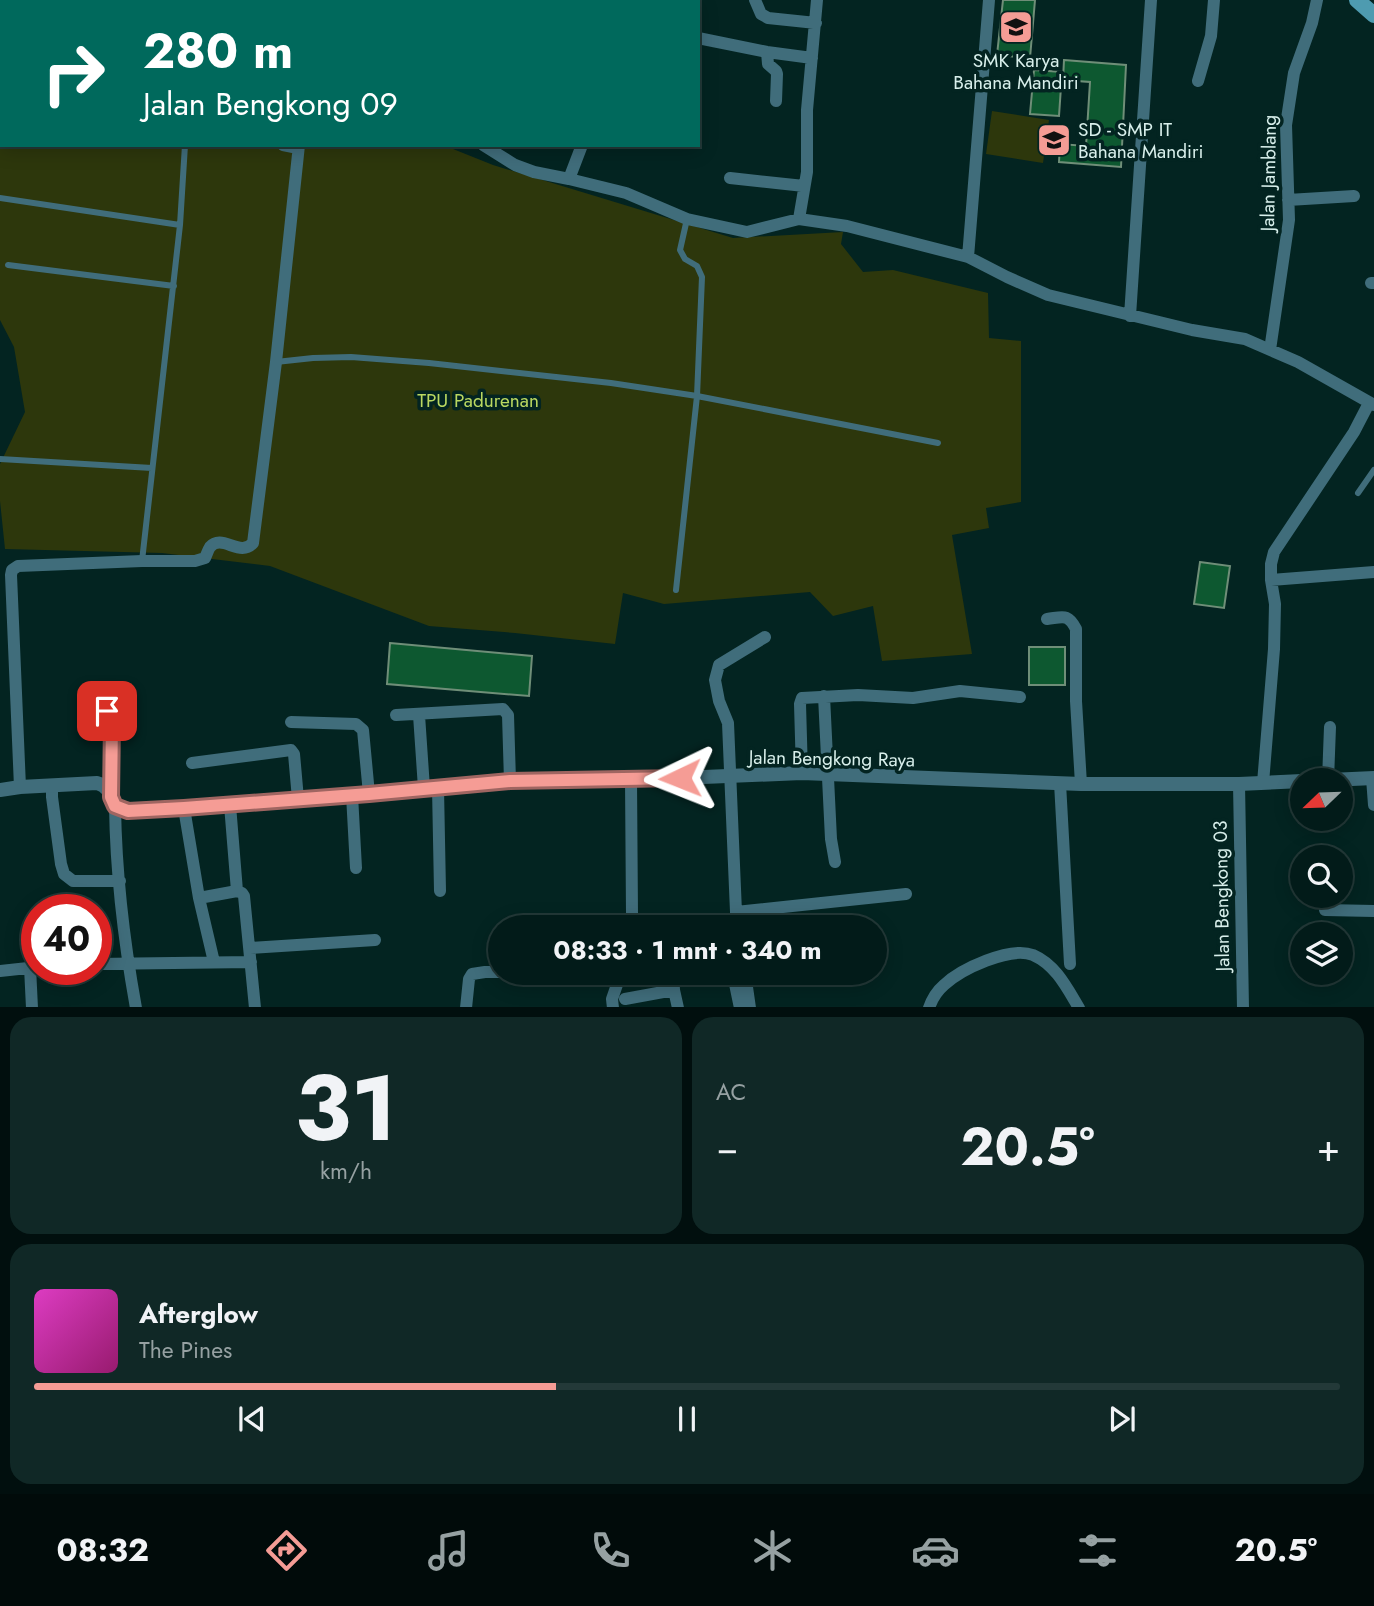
<!DOCTYPE html>
<html lang="id">
<meta charset="utf-8">
<style>
body{margin:0;font-family:Jost,sans-serif;background:#102826;color:#f1f3f6;height:100vh;display:flex;flex-direction:column;font-size:26px;white-space:nowrap}
*{box-sizing:border-box;margin:0}
p{font-size:23px;color:#96a1a2}
.icon{flex:none;width:38px;height:38px;fill:none;stroke:currentColor;stroke-width:2;stroke-linecap:round;stroke-linejoin:round}
.map{position:relative;height:1007px;overflow:hidden}
.drawer{display:flex;flex-direction:column;gap:10px;padding:10px;background:#010f0e;flex:1}
.drawer>*{flex:none}
.banner{position:absolute;left:0px;top:0px;width:700px;height:147px;box-shadow:0 4px 18px #0003,0 0 0 2px #233938;background:#00695c;color:#fff;overflow:hidden}
.needle{width:46px;rotate:247deg}
.controls{position:absolute;left:1290px;top:768px;display:grid;gap:14px}
.controls a{display:grid;place-items:center;width:63px;height:63px;border-radius:50%;background:#021b19;box-shadow:0 4px 18px #0003,0 0 0 2px #233938;font-size:35px}
.speed{position:absolute;left:21px;top:894px;display:flex;gap:14px;font-size:35px;font-weight:700;text-align:center}
.speed>*{display:grid;place-content:center;width:91px;height:91px;border-radius:50%;background:#021b19;box-shadow:0 4px 18px #0003,0 0 0 2px #233938;line-height:1}
.speed .limit{border:10px solid #d22;background:#fff;color:#111}
.pin{position:absolute;display:grid;place-items:center;width:60px;height:60px;color:#fff;margin:-30px;border-radius:14px;box-shadow:0 4px 10px #0006}
.me{position:absolute;width:77px;margin:-38px;rotate:268deg;stroke-linejoin:round;filter:drop-shadow(0 0 5px #0008)}
.turn{display:flex;align-items:center;gap:24px;height:147px;padding:0 28px;font-size:32px}
.turn .icon{width:91px;height:91px;stroke-width:2.5}
.turn b{display:block;font-size:49px;line-height:60px}
.big{font-size:52px;font-weight:700;line-height:1.1}
.drawer .card{flex:1;display:flex;flex-direction:column;justify-content:center;gap:10px;min-width:0;padding:0 24px;border-radius:21px;background:#102826}
.drawer .dial{align-items:center;gap:0}
.dial b{font-size:91px;line-height:1}
.song{display:flex;align-items:center;gap:21px}
.cover{width:84px;height:84px;border-radius:10px;background:linear-gradient(135deg,hsl(310 70% 55%),hsl(320 70% 35%))}
.played{height:7px;border-radius:4px;background:linear-gradient(90deg,#f59c95 40%,#233938 40%)}
.keys{display:flex;justify-content:space-around;direction:ltr}
.heat{display:flex;justify-content:space-between;align-items:center;font-size:38px;direction:ltr}
.drawer .tiles{flex:1;display:grid;gap:10px;grid-template-columns:1fr 1fr}
.card:last-child{grid-column:span 2}
.trip{position:absolute;left:488px;top:915px;width:399px;height:70px;border-radius:35px;background:#021b19;box-shadow:0 4px 18px #0003,0 0 0 2px #233938;font-weight:700;line-height:70px;text-align:center}
.dock{display:flex;height:112px;justify-content:space-around;align-items:center;background:#010b0a;color:#96a1a2}
.dock .icon{width:49px;height:49px}
.dock .active{color:#f59c95}
.dock b{font-size:32px;color:#f1f3f6}
.map>svg:first-child{display:block}
.green{fill:#2d370c}
.building{fill:#0d5830;stroke:#6f8e78;stroke-width:2}
.lines{fill:none;stroke-linecap:round;stroke-linejoin:round}
.service{stroke:#406d7b;stroke-width:6}
.minor{stroke:#406d7b;stroke-width:12}
.tertiary{stroke:#406d7b;stroke-width:14}
.secondary{stroke:#4e9bb0;stroke-width:16}
.route-casing{stroke:#9f6561;stroke-width:18}
.route{stroke:#f59c95;stroke-width:12}
.labels{text-anchor:middle;stroke-width:7;stroke-linejoin:round;paint-order:stroke}
.poi-label{font-size:19px;fill:#d8efeb;stroke:#032421}
.street-label{font-size:19px;fill:#d8efeb;stroke:#032421}
.park-label{font-size:19px;fill:#bad860;stroke:#032421}
</style>
<div class="map">
<svg width="1374" height="1008" viewBox="0 0 1374 1008">
<rect width="100%" height="100%" fill="#032421"/>
<path class="green" d="M 992,111 L 1049,120 L 1043,163 L 986,154 Z
M 2,144 L 443,145 L 493,165 L 733,238 L 843,232 L 841,244 L 863,272 L 893,270 L 988,293 L 989,338 L 1021,341 L 1021,502 L 986,508 L 989,528 L 952,535 L 972,654 L 882,661 L 873,606 L 833,616 L 810,592 L 664,604 L 623,593 L 615,644 L 515,633 L 429,626 L 270,566 L 162,553 L 5,549 L 0,501 L 0,464 L 25,412 L 14,347 L 0,320 L 0,145 Z"/>
<path class="building" d="M 1003,0 L 1035,0 L 1030,58 L 997,55 Z
M 1064,60 L 1126,65 L 1121,167 L 1059,162 L 1060,144 L 1086,146 L 1090,82 L 1063,80 Z
M 1034,70 L 1062,72 L 1059,116 L 1030,114 Z
M 1200,562 L 1230,566 L 1224,608 L 1194,604 Z
M 390,643 L 532,656 L 529,696 L 387,684 Z
M 1029,647 L 1065,647 L 1065,685 L 1029,685 Z"/>
<g class="lines">
<path class="service" d="M 548,0 L 551,2
M 0,198 L 180,225
M 8,265 L 174,286
M 276,362 L 313,358 L 351,357 L 429,363 L 611,383 L 697,396 L 938,443
M 0,459 L 152,468
M 1358,493 L 1374,470
M 142,561 L 180,225 L 185,145
M 676,590 L 697,396 L 702,277 L 697,266 L 685,259 L 680,250 L 687,219"/>
<path class="minor" d="M 755,0 L 761,14 L 768,18 L 816,23
M 138,2 L 138,0
M 350,2 L 350,0
M 632,2 L 632,0
M 698,38 L 767,52 L 812,58
M 767,52 L 768,64 L 776,71 L 777,74 L 776,101
M 0,59 L 2,58
M 1198,81 L 1211,36 L 1214,0
M 283,145 L 298,148
M 483,145 L 515,165 L 534,172 L 569,179 L 626,193 L 687,219 L 747,232 L 799,219 L 847,226 L 968,257 L 1007,277 L 1048,295 L 1192,330 L 1245,339 L 1298,362 L 1374,405
M 730,178 L 804,186
M 569,179 L 582,145
M 1288,200 L 1354,196
M 799,219 L 807,172 L 807,110 L 817,0
M 968,257 L 989,0
M 1371,283 L 1374,283
M 1130,316 L 1151,0
M 1270,350 L 1289,220 L 1286,125 L 1294,73 L 1312,23 L 1317,0
M 1271,580 L 1374,572
M 1047,619 C 1063,617 1068,613 1076,629 L 1076,701 L 1081,784
M 824,696 L 831,839 L 835,862
M 94,711 L 107,711 L 110,714 L 112,722 L 111,797
M 396,715 L 503,709 L 508,715 L 510,781
M 419,715 L 424,788
M 291,722 L 356,724 L 363,730 L 369,794
M 192,763 L 291,750 L 294,754 L 298,799
M 802,773 L 800,704 L 802,698 L 858,695 L 913,698 L 960,691 L 1020,697
M 1372,778 L 1374,805
M 1328,780 L 1330,727
M 1060,783 L 1070,964
M 1263,783 L 1274,649 L 1275,604 L 1271,580 L 1271,564 L 1274,552 L 1354,432 L 1369,403
M 1239,784 L 1243,1008
M 52,786 L 52,797 L 61,864 L 64,874 L 73,881 L 120,881
M 20,787 L 11,575 L 12,570 L 18,566 L 142,561 L 195,561 L 205,558 C 207,554 208,550 210,547 C 222,533 240,558 253,543 L 276,362 L 299,145
M 438,788 L 440,891
M 352,795 L 356,868
M 230,805 L 237,891
M 115,806 C 116,873 124,942 136,1008
M 184,808 L 199,898 L 237,891 L 242,893 L 244,896 L 255,1008
M 199,898 L 214,962
M 1325,910 L 1374,911
M 736,912 L 906,894
M 630,928 L 632,915 L 631,780
M 738,928 L 736,912 L 728,723 L 719,701 L 715,680 L 719,665 L 765,637
M 250,948 L 375,940
M 96,964 L 251,962
M 30,967 L 32,1008
M 0,971 L 37,967
M 673,973 L 674,990 L 678,1008
M 745,973 L 750,1008
M 735,984 L 740,1008
M 625,999 L 674,990
M 466,1008 L 469,979 L 472,974 L 485,972 L 500,972
M 613,1008 L 612,999 L 621,973
M 929,1008 C 932,999 937,991 944,985 C 961,969 1010,946 1033,955 C 1056,965 1067,988 1079,1008"/>
<path class="tertiary" d="M 1330,780 L 1374,778
M 0,790 L 20,787 L 97,783 C 109,786 111,796 115,806 L 128,811 L 184,808 L 369,794 L 510,781 L 631,780 L 802,773 L 1081,784 L 1239,784 L 1302,781"/>
<path class="secondary" d="M 1357,0 L 1374,15"/>
</g>
<g class="lines">
<g class="route-casing">
<path id="route" d="M 107,711 L 110,714 L 112,722 L 111,797 L 115,806 L 128,811 L 184,808 L 369,794 L 510,781 L 680,778"/>
</g>
<use href="#route" class="route"/>
</g>
<defs>
<g id="school-square" transform="scale(1.75)"><rect x="-9" y="-9" width="18" height="18" rx="4" fill="#f59c95" stroke="#032421"/><path d="M0-5L7-2L0 1L-7-2ZM-4 1L0 2.5L4 1V4Q0 6-4 4Z" fill="#111"/></g>
</defs>
<g fill-rule="evenodd">
<use href="#school-square" x="1016" y="27"/>
<use href="#school-square" x="1054" y="140"/>
</g>
<g class="labels">
<g class="poi-label">
<text x="1016" y="67">SMK Karya<tspan x="1016" dy="22">Bahana Mandiri</tspan></text>
<text x="1078" y="136" text-anchor="start">SD - SMP IT<tspan x="1078" dy="22">Bahana Mandiri</tspan></text>
</g>
<g class="street-label">
<text transform="translate(1268 173) rotate(-89)" y="7">Jalan Jamblang</text>
<text transform="translate(832 758) rotate(1)" y="7">Jalan Bengkong Raya</text>
<text transform="translate(1221 896) rotate(-91)" y="7">Jalan Bengkong 03</text>
</g>
<g class="park-label">
<text x="478" y="407">TPU Padurenan</text>
</g>
</g>
</svg>
<div class="controls">
<a><svg class="needle" viewBox="-14 -14 28 28"><path d="M0-13l5 13h-10z" fill="#e53935"/><path d="M0 13l5-13h-10z" fill="#96a1a2"/></svg></a>
<a><svg class="icon" aria-label="search" viewBox="0 0 24 24"><circle cx="10" cy="10" r="6"/><path d="M15 15l6 6"/></svg></a>
<a><svg class="icon" aria-label="layers" viewBox="0 0 24 24"><path d="M12 4l9 5-9 5-9-5zM3 14l9 5 9-5"/></svg></a>
</div>
<div class="speed"><div class="limit">40</div></div>
<div class="pin" style="left:107px;top:711px;background:#d93025"><svg class="icon" aria-label="arrive" viewBox="0 0 24 24"><path d="M6 21V4h12l-3 4 3 4H6"/></svg></div>
<svg class="me" style="left:680px;top:778px" viewBox="-20 -20 40 40"><path d="M0-17L14 15 0 8-14 15z" fill="#f59c95" stroke="#fff" stroke-width="4"/></svg>
<div class="trip">08:33 · 1 mnt · 340 m</div>
<div class="banner">
<div class="turn"><svg class="icon" aria-label="right" viewBox="0 0 24 24"><path d="M7 20v-9h11M14 6l5 5-5 5"/></svg><div><b>280 m</b>Jalan Bengkong 09</div></div>
</div>
</div>
<section class="drawer">
<div class="tiles">
<div class="card dial"><b>31</b><p>km/h</p></div>
<div class="card"><p>AC</p>
<div class="heat"><a>−</a><b class="big">20.5°</b><a>+</a></div>
</div>
<div class="card">
<div class="song"><i class="cover"></i><div><b>Afterglow</b><p>The Pines</p></div></div>
<div class="played"></div>
<div class="keys"><svg class="icon" aria-label="previous" viewBox="0 0 24 24"><path d="M18 5L8 12l10 7zM5 5v14"/></svg><svg class="icon" aria-label="pause" viewBox="0 0 24 24"><path d="M8 5v14M16 5v14"/></svg><svg class="icon" aria-label="next" viewBox="0 0 24 24"><path d="M6 5l10 7-10 7zM19 5v14"/></svg></div>
</div>
</div>
</section>
<nav class="dock">
<b>08:32</b>
<svg class="icon active" aria-label="directions" viewBox="0 0 24 24"><path d="M12 3l9 9-9 9-9-9zM9 14v-3h6M13 9l2 2-2 2"/></svg>
<svg class="icon" aria-label="music" viewBox="0 0 24 24"><path d="M9 18V5l10-2v13"/><circle cx="6" cy="18" r="3"/><circle cx="16" cy="16" r="3"/></svg>
<svg class="icon" aria-label="phone" viewBox="0 0 24 24"><path d="M5 4h4l2 5-3 2q2 4 5 5l2-3 5 2v4C11 20 4 13 5 4z"/></svg>
<svg class="icon" aria-label="climate" viewBox="0 0 24 24"><path d="M12 3v18M4 7l16 10M4 17L20 7"/></svg>
<svg class="icon" aria-label="car" viewBox="0 0 24 24"><path d="M5 17H2v-5l4-1 3-4h7l3 4 3 1v5h-3M9 17h6M6 11h13"/><circle cx="7" cy="17" r="2"/><circle cx="17" cy="17" r="2"/></svg>
<svg class="icon" aria-label="filters" viewBox="0 0 24 24"><path d="M4 7h16M4 17h16"/><circle cx="9" cy="7" r="2"/><circle cx="15" cy="17" r="2"/></svg>
<b>20.5°</b>
</nav>
